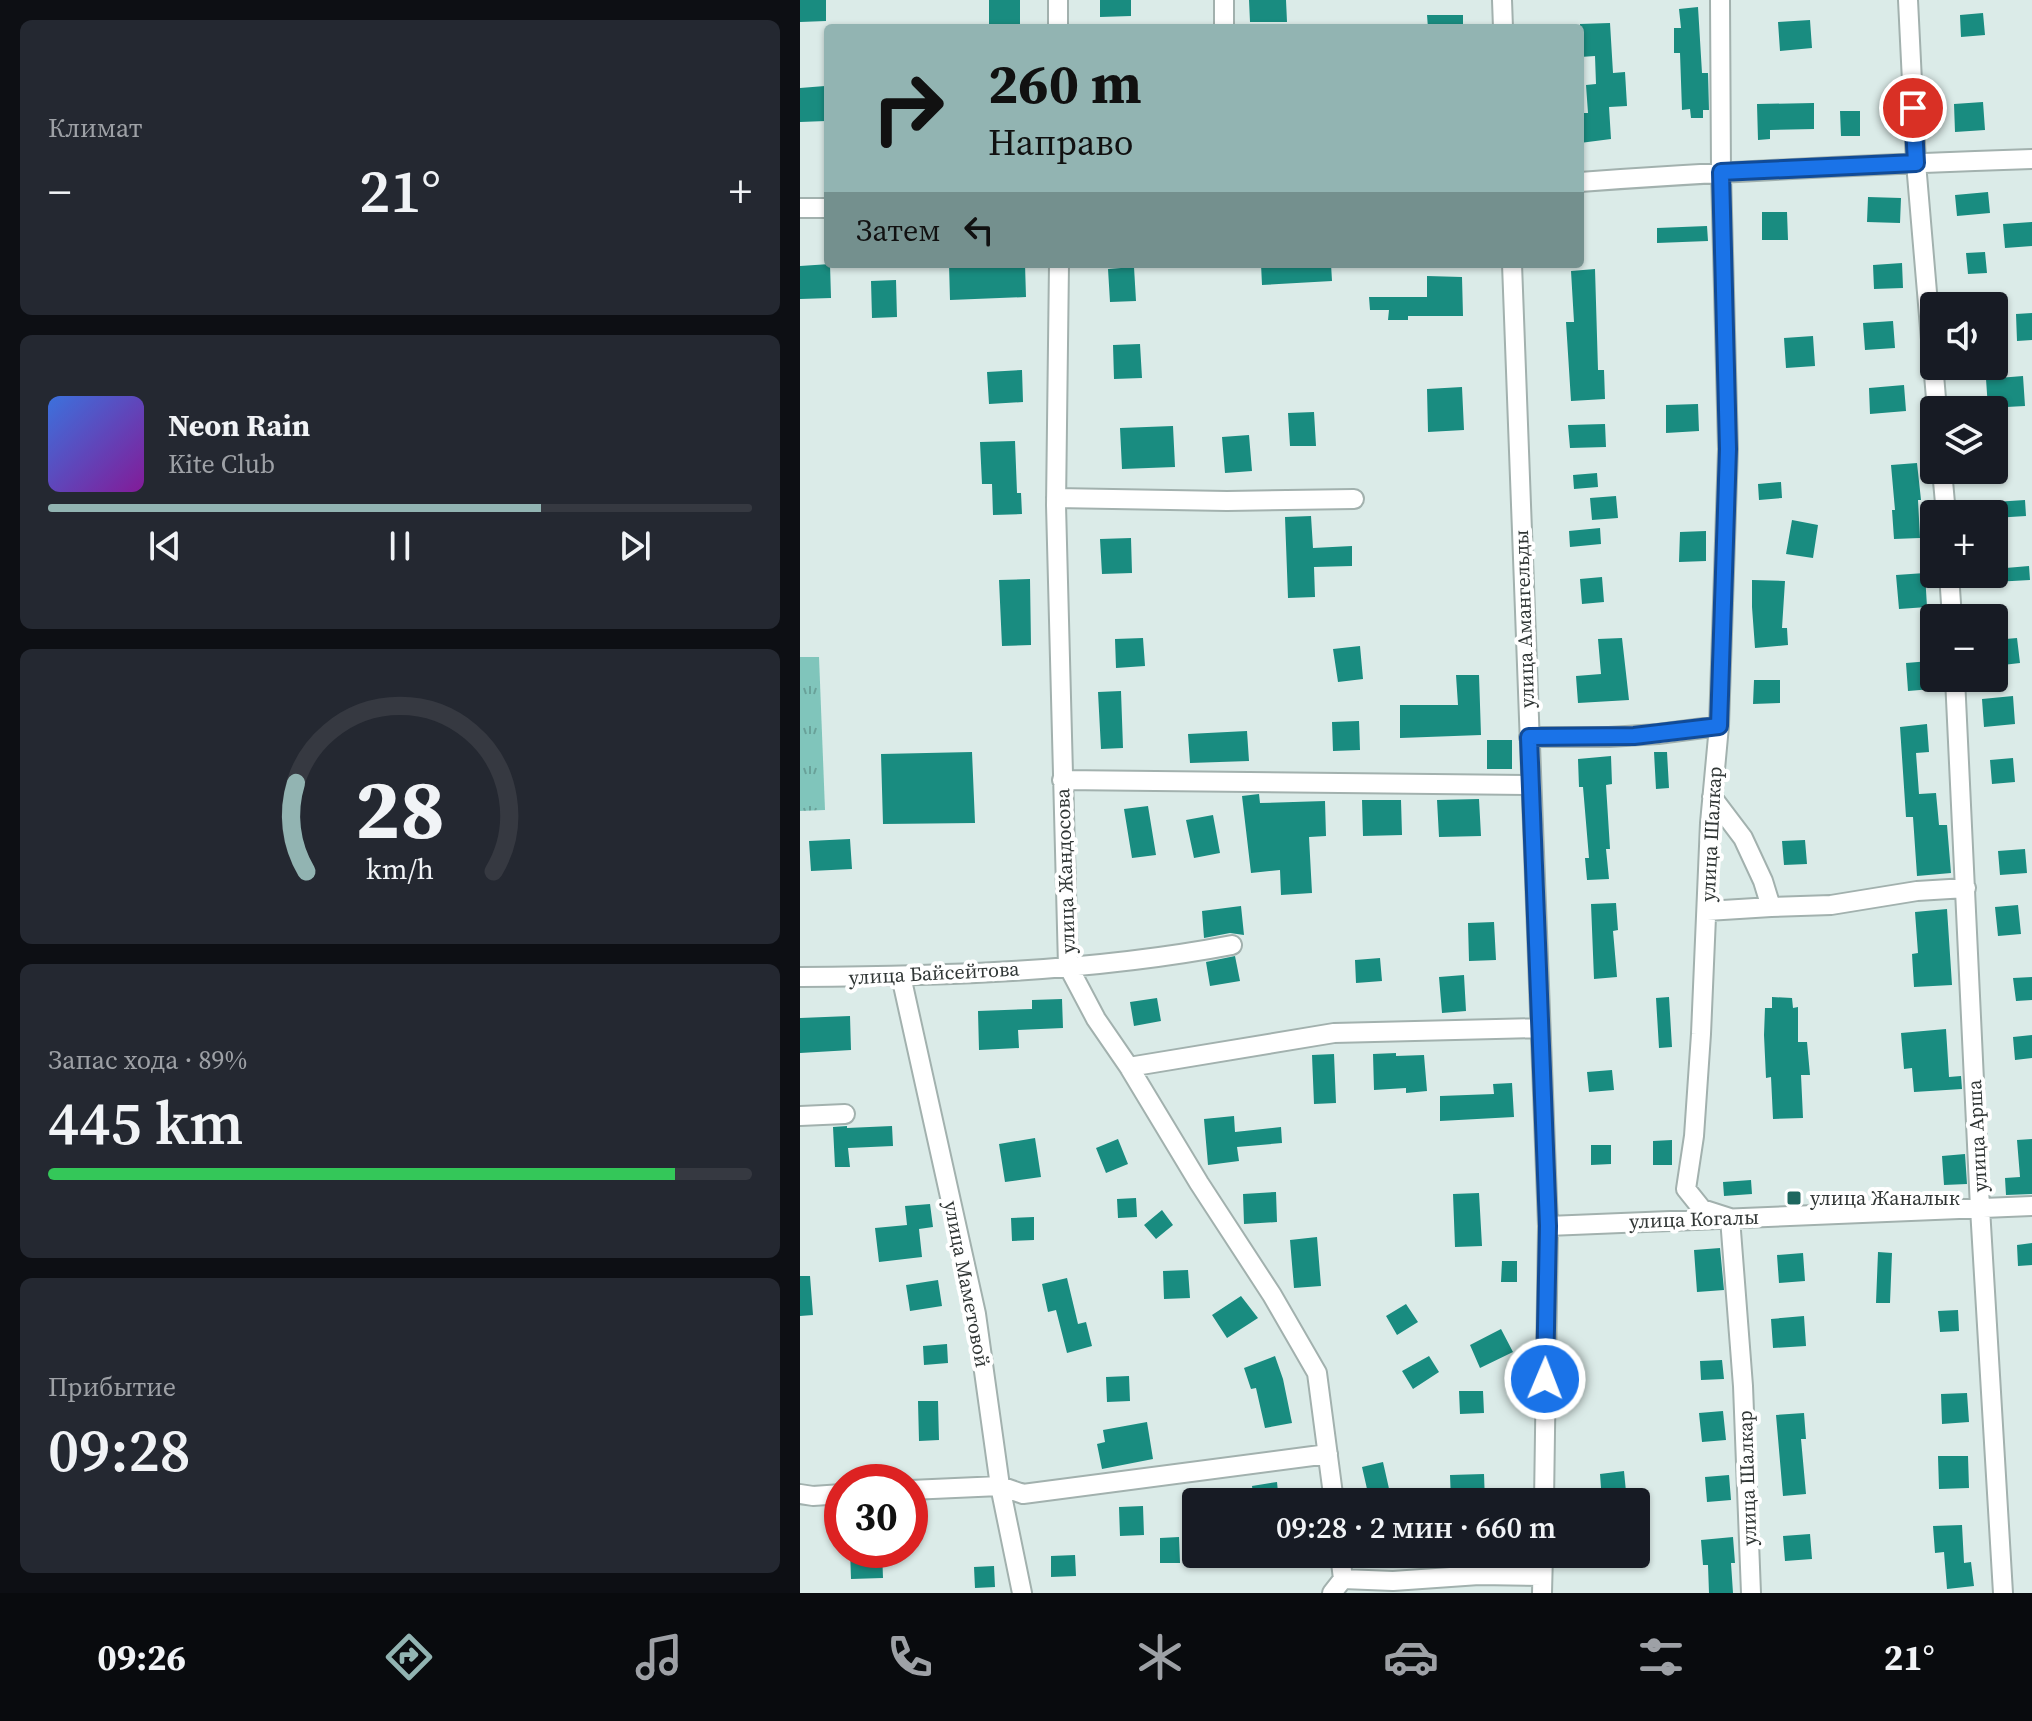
<!DOCTYPE html>
<html lang="ru">
<meta charset="utf-8">
<style>
body{margin:0;font-family:"Source Serif 4",serif;background:#242831;color:#f1f3f6;height:100vh;display:flex;flex-direction:column;font-size:30px;white-space:nowrap}
*{box-sizing:border-box;margin:0}
p{font-size:26px;color:#9ea1a6}
.icon{flex:none;width:44px;height:44px;fill:none;stroke:currentColor;stroke-width:2;stroke-linecap:round;stroke-linejoin:round}
.map{position:relative;flex:1;overflow:hidden}
.details{display:flex;flex-direction:column;gap:20px;padding:20px;background:#0d0f14;width:800px}
.details>*{flex:none}
.banner{position:absolute;left:24px;top:24px;width:760px;height:244px;border-radius:8px;box-shadow:0 2px 6px #0004;background:#92b4b2;color:#111;overflow:hidden}
.controls{position:absolute;left:1120px;top:292px;display:grid;gap:16px}
.controls a{display:grid;place-items:center;width:88px;height:88px;border-radius:8px;background:#171b24;box-shadow:0 2px 6px #0004;font-size:40px}
.speed{position:absolute;left:24px;top:1464px;display:flex;gap:16px;font-size:40px;font-weight:700;text-align:center}
.speed>*{display:grid;place-content:center;width:104px;height:104px;border-radius:50%;background:#171b24;box-shadow:0 2px 6px #0004;line-height:1}
.speed .limit{border:12px solid #d22;background:#fff;color:#111}
.pin{position:absolute;display:grid;place-items:center;width:68px;height:68px;color:#fff;margin:-34px;border:4px solid #fff;border-radius:50%;box-shadow:0 2px 8px #0007}
.me{position:absolute;width:88px;margin:-44px;rotate:1deg;stroke-linejoin:round;filter:drop-shadow(0 0 6px #0008)}
.turn{display:flex;align-items:center;gap:28px;height:168px;padding:0 32px;font-size:36px}
.turn .icon{width:104px;height:104px;stroke-width:2.5}
.turn b{display:block;font-size:56px;line-height:68px}
.then{display:flex;align-items:center;height:76px;padding:0 32px;background:#0003;gap:16px;font-size:30px}
.big{font-size:60px;font-weight:600;line-height:1.1}
.details .card{flex:1;display:flex;flex-direction:column;justify-content:center;gap:12px;min-width:0;padding:0 28px;border-radius:12px;background:#242831}
.details .dial{align-items:center;gap:0}
.dial svg{height:208px;overflow:visible;fill:none;stroke:#363941;stroke-width:7;stroke-linecap:round;text-anchor:middle}
.dial text{fill:#f1f3f6;stroke:none}
.song{display:flex;align-items:center;gap:24px}
.cover{width:96px;height:96px;border-radius:12px;background:linear-gradient(135deg,hsl(220 70% 55%),hsl(290 70% 35%))}
.played{height:8px;border-radius:4px;background:linear-gradient(90deg,#92b4b2 70%,#363941 70%)}
.keys{display:flex;justify-content:space-around;direction:ltr}
.heat{display:flex;justify-content:space-between;align-items:center;font-size:44px;direction:ltr}
.charge{height:12px;border-radius:6px;background:linear-gradient(90deg,#34c759 89%,#363941 0)}
.trip{position:absolute;left:382px;top:1488px;width:468px;height:80px;border-radius:8px;background:#171b24;box-shadow:0 2px 6px #0004;font-weight:600;line-height:80px;text-align:center}
.tabs{display:flex;height:128px;justify-content:space-around;align-items:center;background:#090b0e;color:#9ea1a6}
.tabs .icon{width:56px;height:56px}
.tabs .on{color:#92b4b2}
.tabs b{font-size:36px;color:#f1f3f6}
main{display:flex;flex:1;min-height:0}
.map>svg:first-child{display:block}
.grass{fill:url(#grass-tufts)}
.building{fill:#198c80}
.lines{fill:none;stroke-linecap:round;stroke-linejoin:round}
.street-casing{stroke:#a2b1ae;stroke-width:22}
.street{stroke:#fff;stroke-width:18}
.route-casing{stroke:#114b97;stroke-width:20}
.route{stroke:#1a73e8;stroke-width:14}
.poi-dot{fill:#1e675f;stroke:#fff;stroke-width:3}
.labels{text-anchor:middle;stroke-width:8;stroke-linejoin:round;paint-order:stroke}
.street-label{font-size:20px;fill:#303635;stroke:#fff}
.poi-label{font-size:20px;fill:#303635;stroke:#fff;text-anchor:start}
</style>
<main>
<section class="details">
<div class="card"><p>Климат</p>
<div class="heat"><a>−</a><b class="big">21°</b><a>+</a></div>
</div>
<div class="card">
<div class="song"><i class="cover"></i><div><b>Neon Rain</b><p>Kite Club</p></div></div>
<div class="played"></div>
<div class="keys"><svg class="icon" aria-label="previous" viewBox="0 0 24 24"><path d="M18 5L8 12l10 7zM5 5v14"/></svg><svg class="icon" aria-label="pause" viewBox="0 0 24 24"><path d="M8 5v14M16 5v14"/></svg><svg class="icon" aria-label="next" viewBox="0 0 24 24"><path d="M6 5l10 7-10 7zM19 5v14"/></svg></div>
</div>
<div class="card dial"><svg viewBox="0 0 100 80">
<path d="M14 69A42 42 0 1 1 86 69"/>
<path d="M14 69A42 42 0 0 1 10 35" stroke="#92b4b2"/>
<text x="50" y="56" font-size="32" font-weight="700">28</text>
<text x="50" y="72" font-size="11">km/h</text>
</svg></div>
<div class="card"><p>Запас хода · 89%</p><b class="big">445 km</b><div class="charge"></div></div>
<div class="card"><p>Прибытие</p><b class="big">09:28</b></div>
</section>
<div class="map">
<svg width="1232" height="1593" viewBox="0 0 1232 1593">
<defs>
<pattern id="grass-tufts" width="24" height="20" patternUnits="userSpaceOnUse" patternTransform="scale(2)"><rect width="24" height="20" fill="#80c5bb"/><path d="M3 7l-1-3M5 7V3M7 7l1-3M15 17l-1-3M17 17v-4M19 17l1-3" fill="none" stroke="#69a199"/></pattern>
</defs>
<rect width="100%" height="100%" fill="#dbebe8"/>
<path class="grass" d="M 0,657 L 19,657 L 25,810 L 0,811 Z"/>
<path class="building" d="M 0,0 L 26,0 L 26,21 L 0,22 Z
M 189,0 L 220,0 L 220,26 L 189,26 Z
M 300,0 L 331,0 L 331,16 L 300,17 Z
M 449,0 L 486,0 L 487,22 L 450,22 Z
M 898,7 L 902,73 L 908,73 L 909,110 L 903,110 L 903,118 L 891,118 L 890,109 L 882,110 L 880,53 L 874,53 L 874,28 L 881,28 L 879,9 Z
M 1183,13 L 1185,35 L 1161,37 L 1160,15 Z
M 627,15 L 663,15 L 663,28 L 628,28 Z
M 1010,20 L 1012,48 L 980,51 L 978,22 Z
M 810,23 L 813,73 L 825,72 L 827,106 L 809,107 L 811,139 L 780,143 L 780,113 L 788,113 L 786,85 L 796,84 L 795,56 L 780,57 L 780,24 Z
M 25,86 L 26,121 L 0,122 L 0,88 Z
M 1183,102 L 1185,130 L 1155,132 L 1154,104 Z
M 1014,103 L 1014,129 L 970,130 L 970,139 L 958,140 L 957,104 Z
M 1040,111 L 1060,111 L 1060,136 L 1041,136 Z
M 1188,192 L 1190,213 L 1157,216 L 1155,195 Z
M 1068,197 L 1101,198 L 1100,223 L 1067,222 Z
M 962,212 L 987,212 L 988,240 L 962,240 Z
M 1232,222 L 1232,246 L 1205,248 L 1203,224 Z
M 907,226 L 908,241 L 857,243 L 857,228 Z
M 1185,252 L 1187,273 L 1168,274 L 1166,253 Z
M 1102,263 L 1103,288 L 1074,289 L 1073,265 Z
M 30,264 L 31,298 L 0,299 L 0,266 Z
M 149,264 L 225,264 L 226,297 L 150,300 Z
M 461,264 L 531,264 L 532,281 L 462,285 Z
M 334,267 L 336,301 L 310,302 L 308,269 Z
M 795,269 L 798,370 L 804,370 L 805,399 L 771,401 L 766,322 L 774,322 L 771,271 Z
M 627,276 L 662,277 L 663,316 L 608,316 L 608,320 L 588,320 L 589,310 L 570,310 L 569,297 L 627,297 Z
M 96,280 L 97,317 L 72,318 L 71,281 Z
M 1232,313 L 1232,340 L 1217,341 L 1216,314 Z
M 1093,321 L 1095,348 L 1065,350 L 1063,323 Z
M 1013,336 L 1015,366 L 986,368 L 984,338 Z
M 340,344 L 342,378 L 314,379 L 313,345 Z
M 222,370 L 223,402 L 189,404 L 187,372 Z
M 1223,376 L 1225,406 L 1188,408 L 1186,379 Z
M 1104,385 L 1106,411 L 1070,414 L 1069,388 Z
M 662,387 L 664,430 L 628,432 L 627,389 Z
M 898,404 L 899,431 L 866,433 L 866,405 Z
M 514,412 L 516,446 L 490,446 L 488,413 Z
M 805,424 L 806,447 L 770,448 L 768,425 Z
M 373,426 L 375,467 L 322,469 L 320,428 Z
M 449,435 L 452,471 L 425,473 L 422,437 Z
M 215,441 L 217,493 L 221,493 L 222,514 L 193,515 L 192,484 L 182,484 L 180,442 Z
M 1117,463 L 1121,500 L 1118,500 L 1120,538 L 1094,539 L 1092,510 L 1095,510 L 1091,465 Z
M 797,473 L 798,487 L 774,489 L 773,475 Z
M 981,482 L 982,498 L 959,500 L 958,484 Z
M 816,496 L 818,518 L 792,520 L 790,498 Z
M 1225,500 L 1226,516 L 1194,518 L 1194,502 Z
M 511,516 L 513,548 L 552,546 L 552,566 L 514,567 L 515,597 L 488,598 L 485,517 Z
M 992,520 L 1018,525 L 1013,558 L 986,554 Z
M 800,528 L 801,544 L 770,547 L 769,531 Z
M 906,531 L 906,561 L 879,562 L 880,532 Z
M 331,538 L 332,573 L 302,574 L 300,539 Z
M 1229,566 L 1230,580 L 1194,582 L 1194,569 Z
M 1125,573 L 1127,607 L 1099,609 L 1096,575 Z
M 802,577 L 804,602 L 782,604 L 780,579 Z
M 230,579 L 231,645 L 202,646 L 199,580 Z
M 952,580 L 985,581 L 982,628 L 987,628 L 988,645 L 955,648 L 952,607 Z
M 343,638 L 345,666 L 316,668 L 315,639 Z
M 822,638 L 829,700 L 778,703 L 776,676 L 801,674 L 798,639 Z
M 1217,638 L 1220,663 L 1194,666 L 1194,640 Z
M 560,646 L 563,679 L 538,682 L 533,649 Z
M 1130,661 L 1132,689 L 1108,691 L 1106,663 Z
M 656,675 L 679,675 L 681,735 L 600,738 L 600,705 L 658,705 Z
M 954,680 L 980,680 L 980,703 L 953,704 Z
M 321,691 L 323,748 L 301,749 L 298,692 Z
M 1213,696 L 1215,724 L 1184,727 L 1182,699 Z
M 559,721 L 560,750 L 533,751 L 532,722 Z
M 1127,724 L 1129,752 L 1116,753 L 1119,794 L 1136,793 L 1139,825 L 1147,825 L 1151,873 L 1117,876 L 1113,817 L 1106,817 L 1100,727 Z
M 447,731 L 449,761 L 390,763 L 388,734 Z
M 687,740 L 712,740 L 712,769 L 687,769 Z
M 172,752 L 175,823 L 83,824 L 81,754 Z
M 854,752 L 867,752 L 869,788 L 856,789 Z
M 811,756 L 812,784 L 806,785 L 810,849 L 806,849 L 809,879 L 787,880 L 785,858 L 789,858 L 783,787 L 779,787 L 778,759 Z
M 1213,758 L 1215,782 L 1192,784 L 1190,760 Z
M 459,794 L 460,803 L 525,801 L 526,836 L 509,837 L 512,893 L 481,895 L 480,870 L 451,873 L 442,796 Z
M 679,799 L 681,836 L 639,837 L 637,800 Z
M 562,800 L 601,800 L 602,835 L 563,836 Z
M 348,806 L 356,855 L 332,858 L 324,809 Z
M 413,815 L 420,853 L 394,858 L 386,820 Z
M 50,839 L 52,869 L 11,871 L 9,841 Z
M 1005,840 L 1007,864 L 984,865 L 982,841 Z
M 1225,849 L 1227,873 L 1200,875 L 1198,851 Z
M 816,903 L 818,930 L 813,931 L 817,977 L 794,979 L 791,904 Z
M 1218,905 L 1221,934 L 1198,936 L 1195,907 Z
M 441,906 L 444,935 L 430,933 L 404,938 L 402,911 Z
M 1147,909 L 1152,985 L 1114,987 L 1112,954 L 1118,953 L 1115,912 Z
M 694,922 L 696,960 L 669,961 L 668,923 Z
M 435,956 L 440,981 L 410,986 L 406,962 Z
M 580,958 L 582,981 L 556,983 L 555,960 Z
M 664,975 L 666,1011 L 642,1013 L 639,977 Z
M 1232,977 L 1232,1000 L 1216,1001 L 1213,978 Z
M 869,997 L 872,1047 L 859,1048 L 856,998 Z
M 972,997 L 992,998 L 993,1008 L 998,1007 L 998,1042 L 1007,1042 L 1010,1075 L 1001,1075 L 1003,1118 L 973,1119 L 971,1077 L 966,1078 L 964,1035 L 965,1008 L 972,1008 Z
M 357,998 L 361,1021 L 334,1026 L 330,1002 Z
M 262,999 L 263,1028 L 218,1030 L 219,1048 L 179,1050 L 178,1011 L 232,1009 L 232,1000 Z
M 50,1016 L 51,1050 L 0,1053 L 0,1018 Z
M 1146,1029 L 1149,1077 L 1161,1076 L 1162,1089 L 1114,1092 L 1112,1068 L 1104,1069 L 1101,1033 Z
M 1232,1035 L 1232,1058 L 1215,1060 L 1213,1037 Z
M 596,1053 L 596,1056 L 624,1055 L 627,1091 L 606,1093 L 606,1088 L 574,1090 L 573,1054 Z
M 534,1054 L 536,1103 L 514,1104 L 512,1055 Z
M 812,1070 L 814,1090 L 789,1092 L 787,1072 Z
M 712,1083 L 714,1117 L 640,1121 L 640,1096 L 694,1094 L 693,1084 Z
M 434,1116 L 435,1132 L 481,1127 L 482,1143 L 437,1147 L 439,1161 L 408,1165 L 404,1119 Z
M 47,1126 L 47,1128 L 92,1126 L 93,1146 L 48,1148 L 50,1167 L 35,1167 L 33,1127 Z
M 235,1138 L 241,1177 L 205,1182 L 199,1144 Z
M 318,1139 L 328,1164 L 306,1173 L 296,1148 Z
M 1232,1139 L 1232,1194 L 1206,1195 L 1205,1178 L 1220,1177 L 1217,1140 Z
M 872,1140 L 872,1165 L 853,1165 L 853,1141 Z
M 791,1145 L 811,1145 L 811,1164 L 791,1165 Z
M 1165,1154 L 1167,1184 L 1144,1185 L 1142,1156 Z
M 951,1180 L 952,1194 L 924,1196 L 923,1182 Z
M 476,1192 L 477,1222 L 444,1224 L 443,1194 Z
M 679,1193 L 682,1246 L 655,1247 L 653,1194 Z
M 336,1198 L 337,1217 L 318,1218 L 317,1199 Z
M 130,1204 L 133,1227 L 119,1229 L 122,1257 L 79,1262 L 75,1228 L 107,1225 L 105,1206 Z
M 362,1210 L 373,1225 L 356,1239 L 344,1225 Z
M 234,1217 L 234,1240 L 212,1241 L 211,1218 Z
M 517,1237 L 521,1286 L 494,1288 L 490,1240 Z
M 1232,1243 L 1232,1265 L 1218,1266 L 1217,1245 Z
M 920,1248 L 924,1290 L 897,1292 L 894,1250 Z
M 1078,1252 L 1092,1253 L 1090,1303 L 1076,1303 Z
M 1003,1253 L 1005,1281 L 979,1283 L 977,1255 Z
M 702,1261 L 717,1261 L 717,1282 L 701,1282 Z
M 388,1270 L 390,1298 L 364,1299 L 363,1271 Z
M 0,1276 L 10,1276 L 13,1315 L 0,1316 Z
M 267,1278 L 278,1324 L 286,1322 L 292,1346 L 267,1353 L 256,1310 L 248,1312 L 242,1284 Z
M 138,1280 L 142,1306 L 110,1311 L 106,1285 Z
M 441,1296 L 458,1318 L 427,1338 L 412,1315 Z
M 606,1304 L 618,1322 L 597,1335 L 586,1316 Z
M 1158,1310 L 1159,1331 L 1140,1332 L 1138,1311 Z
M 1004,1316 L 1006,1346 L 973,1348 L 971,1319 Z
M 701,1329 L 713,1352 L 680,1368 L 670,1345 Z
M 147,1344 L 148,1363 L 124,1365 L 123,1346 Z
M 475,1356 L 483,1379 L 492,1423 L 465,1428 L 456,1388 L 451,1389 L 444,1368 Z
M 629,1356 L 639,1372 L 613,1389 L 602,1371 Z
M 922,1360 L 924,1379 L 901,1380 L 900,1361 Z
M 329,1376 L 330,1401 L 307,1402 L 306,1377 Z
M 659,1391 L 683,1391 L 684,1413 L 660,1414 Z
M 1167,1393 L 1169,1422 L 1142,1424 L 1141,1394 Z
M 118,1401 L 138,1401 L 139,1440 L 119,1441 Z
M 923,1411 L 926,1440 L 902,1442 L 899,1413 Z
M 1004,1413 L 1006,1439 L 1001,1439 L 1006,1494 L 983,1496 L 976,1415 Z
M 347,1422 L 353,1459 L 302,1469 L 297,1444 L 305,1442 L 303,1430 Z
M 1138,1456 L 1168,1456 L 1169,1488 L 1139,1489 Z
M 583,1462 L 592,1502 L 570,1502 L 562,1467 Z
M 824,1471 L 827,1502 L 802,1502 L 800,1474 Z
M 684,1474 L 685,1502 L 651,1502 L 650,1475 Z
M 929,1475 L 931,1500 L 907,1502 L 905,1477 Z
M 477,1482 L 479,1502 L 454,1502 L 452,1486 Z
M 343,1506 L 344,1535 L 320,1536 L 319,1507 Z
M 1162,1525 L 1164,1563 L 1171,1562 L 1174,1586 L 1147,1589 L 1144,1552 L 1135,1553 L 1133,1526 Z
M 1010,1534 L 1012,1559 L 985,1561 L 983,1536 Z
M 379,1537 L 380,1563 L 360,1563 L 360,1538 Z
M 933,1537 L 935,1563 L 931,1563 L 933,1593 L 909,1593 L 908,1565 L 903,1565 L 901,1540 Z
M 50,1550 L 82,1550 L 83,1578 L 51,1579 Z
M 275,1555 L 276,1576 L 251,1577 L 251,1556 Z
M 194,1566 L 195,1587 L 175,1588 L 174,1567 Z"/>
<g class="lines">
<g class="street-casing">
<path id="street" d="M 258,0 L 258,28
M 702,0 L 703,28
M 920,0 L 921,172 L 928,449 L 919,726 L 910,823 L 901,1034 L 894,1136 L 886,1189 L 902,1209 L 930,1218 L 943,1386 L 951,1593
M 1108,0 L 1116,163 L 1137,410
M 424,28 L 424,0
M 780,182 C 931,171 1081,164 1232,159
M 0,208 L 28,208
M 259,264 L 256,505 L 268,966 L 296,1019 L 329,1067 L 399,1183 L 472,1295 L 517,1373 L 534,1502
M 712,264 L 748,1226 L 744,1502
M 1142,470 L 1146,514
M 256,498 L 427,501 L 554,499
M 1149,574 L 1152,618
M 1155,678 L 1180,1208 L 1203,1593
M 729,737 L 809,737 L 858,734 L 919,726
M 262,780 L 730,785
M 912,797 L 943,838 L 963,881 L 971,907 L 1031,905 L 1117,891 L 1166,888
M 907,911 L 971,907
M 101,976 L 176,1314 L 200,1486 L 222,1593
M 0,977 C 143,976 291,972 432,945
M 329,1067 L 534,1033 L 740,1028
M 0,1116 L 45,1114
M 748,1226 L 1232,1206
M 110,1490 L 200,1486 L 223,1494 L 528,1454
M 0,1494 L 13,1496 L 42,1494
M 543,1579 L 593,1581 L 679,1575 L 742,1576
M 532,1593 L 543,1579 L 540,1554
M 742,1593 L 743,1554"/>
</g>
<use href="#street" class="street"/>
</g>
<g class="lines">
<g class="route-casing">
<path id="route" d="M 745,1379 L 748,1226 L 729,737 L 834,736 L 919,726 L 928,449 L 921,172 L 1116,163 L 1113,108"/>
</g>
<use href="#route" class="route"/>
</g>
<rect class="poi-dot" x="986" y="1190" width="16" height="16" rx="4"/>
<g class="labels">
<g class="street-label">
<text transform="translate(724 619) rotate(-92)" y="7">улица Амангельды</text>
<text transform="translate(911 834) rotate(-87)" y="7">улица Шалкар</text>
<text transform="translate(265 871) rotate(-92)" y="7">улица Жандосова</text>
<text transform="translate(134 973) rotate(-3)" y="7">улица Байсейтова</text>
<text transform="translate(1177 1136) rotate(-93)" y="7">улица Арша</text>
<text transform="translate(894 1219) rotate(-2)" y="7">улица Когалы</text>
<text transform="translate(167 1284) rotate(79)" y="7">улица Маметовой</text>
<text transform="translate(947 1478) rotate(-92)" y="7">улица Шалкар</text>
</g>
<g class="poi-label">
<text x="1010" y="1205">улица Жаналык</text>
</g>
</g>
</svg>
<div class="controls">
<a><svg class="icon" aria-label="sound" viewBox="0 0 24 24"><path d="M4 9h4l5-4v14l-5-4H4zM17 9q2 3 0 6"/></svg></a>
<a><svg class="icon" aria-label="layers" viewBox="0 0 24 24"><path d="M12 4l9 5-9 5-9-5zM3 14l9 5 9-5"/></svg></a>
<a>+</a>
<a>−</a>
</div>
<div class="speed"><div class="limit">30</div></div>
<div class="pin" style="left:1113px;top:108px;background:#d93025"><svg class="icon" aria-label="arrive" viewBox="0 0 24 24"><path d="M6 21V4h12l-3 4 3 4H6"/></svg></div>
<svg class="me" style="left:745px;top:1379px" viewBox="-20 -20 40 40"><circle r="17" fill="#1a73e8" stroke="#fff" stroke-width="3"/><path d="M0-11L8 9 0 5-8 9z" fill="#fff"/></svg>
<div class="trip">09:28 · 2 мин · 660 m</div>
<div class="banner">
<div class="turn"><svg class="icon" aria-label="right" viewBox="0 0 24 24"><path d="M7 20v-9h11M14 6l5 5-5 5"/></svg><div><b>260 m</b>Направо</div></div>
<div class="then">Затем<svg class="icon" aria-label="left" viewBox="0 0 24 24"><path d="M17 20v-9H6M10 6l-5 5 5 5"/></svg></div>
</div>
</div>
</main>
<nav class="tabs">
<b>09:26</b>
<svg class="icon on" aria-label="directions" viewBox="0 0 24 24"><path d="M12 3l9 9-9 9-9-9zM9 14v-3h6M13 9l2 2-2 2"/></svg>
<svg class="icon" aria-label="music" viewBox="0 0 24 24"><path d="M9 18V5l10-2v13"/><circle cx="6" cy="18" r="3"/><circle cx="16" cy="16" r="3"/></svg>
<svg class="icon" aria-label="phone" viewBox="0 0 24 24"><path d="M5 4h4l2 5-3 2q2 4 5 5l2-3 5 2v4C11 20 4 13 5 4z"/></svg>
<svg class="icon" aria-label="climate" viewBox="0 0 24 24"><path d="M12 3v18M4 7l16 10M4 17L20 7"/></svg>
<svg class="icon" aria-label="car" viewBox="0 0 24 24"><path d="M5 17H2v-5l4-1 3-4h7l3 4 3 1v5h-3M9 17h6M6 11h13"/><circle cx="7" cy="17" r="2"/><circle cx="17" cy="17" r="2"/></svg>
<svg class="icon" aria-label="filters" viewBox="0 0 24 24"><path d="M4 7h16M4 17h16"/><circle cx="9" cy="7" r="2"/><circle cx="15" cy="17" r="2"/></svg>
<b>21°</b>
</nav>
